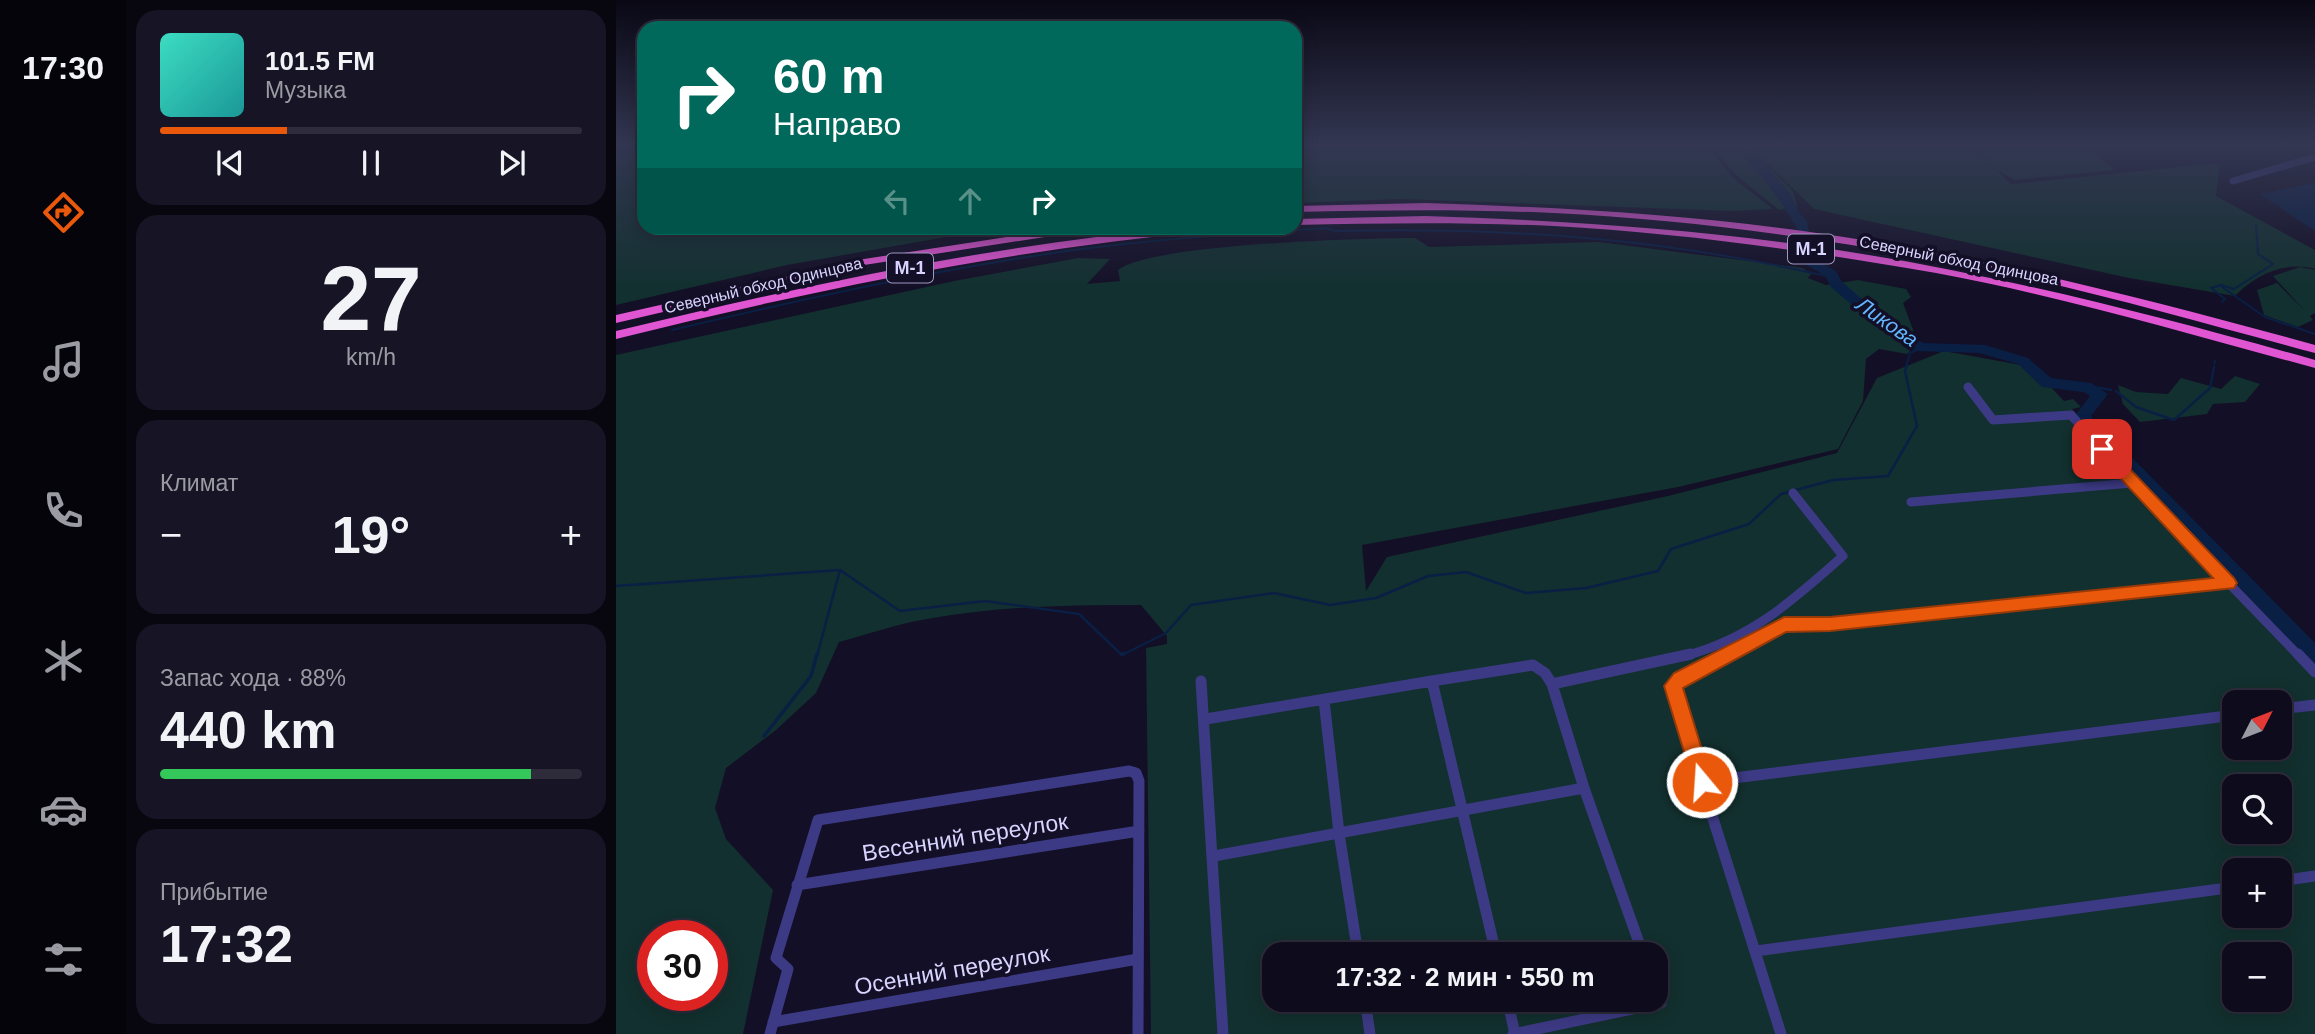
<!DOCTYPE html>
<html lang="ru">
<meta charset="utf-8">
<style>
body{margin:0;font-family:Helvetica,sans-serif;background:#171425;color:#f1f3f6;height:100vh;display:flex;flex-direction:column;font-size:26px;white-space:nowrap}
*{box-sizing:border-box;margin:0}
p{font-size:23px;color:#9b9ba3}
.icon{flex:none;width:38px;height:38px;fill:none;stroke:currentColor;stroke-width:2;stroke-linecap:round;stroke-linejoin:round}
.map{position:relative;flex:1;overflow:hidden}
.drawer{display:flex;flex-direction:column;gap:10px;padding:10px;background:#08060f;width:490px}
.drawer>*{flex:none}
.hud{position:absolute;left:21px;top:21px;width:665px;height:214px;border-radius:21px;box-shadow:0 4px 18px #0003,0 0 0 2px #2e2b3b;background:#00695c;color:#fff;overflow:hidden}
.needle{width:46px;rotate:48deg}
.tools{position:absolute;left:1606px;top:690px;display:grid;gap:14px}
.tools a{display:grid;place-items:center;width:70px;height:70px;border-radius:14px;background:#0e0b1c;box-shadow:0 4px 18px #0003,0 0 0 2px #2e2b3b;font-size:35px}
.speed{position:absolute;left:21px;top:920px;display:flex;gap:14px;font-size:35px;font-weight:700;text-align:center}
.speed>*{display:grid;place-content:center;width:91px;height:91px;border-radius:50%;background:#0e0b1c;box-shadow:0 4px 18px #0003,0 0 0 2px #2e2b3b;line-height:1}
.speed .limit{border:10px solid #d22;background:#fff;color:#111}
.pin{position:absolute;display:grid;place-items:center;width:60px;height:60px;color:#fff;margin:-30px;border-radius:14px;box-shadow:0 4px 10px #0006}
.me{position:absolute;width:77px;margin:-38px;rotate:342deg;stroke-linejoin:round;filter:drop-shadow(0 0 5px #0008)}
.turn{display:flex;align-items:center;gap:24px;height:147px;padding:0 21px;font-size:32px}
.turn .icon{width:91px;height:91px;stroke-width:2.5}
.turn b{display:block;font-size:49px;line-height:60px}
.lanes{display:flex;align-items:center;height:66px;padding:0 21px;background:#0003;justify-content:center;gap:35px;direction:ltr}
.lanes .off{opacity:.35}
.big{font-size:52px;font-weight:800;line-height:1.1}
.drawer .card{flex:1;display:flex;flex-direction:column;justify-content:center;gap:10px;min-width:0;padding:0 24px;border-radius:21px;background:#171425}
.drawer .dial{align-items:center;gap:0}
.dial b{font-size:91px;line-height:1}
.song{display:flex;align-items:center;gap:21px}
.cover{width:84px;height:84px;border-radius:10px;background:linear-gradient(135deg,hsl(170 70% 55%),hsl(180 70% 35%))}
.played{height:7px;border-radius:4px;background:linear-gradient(90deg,#ea580c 30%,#2e2b3b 30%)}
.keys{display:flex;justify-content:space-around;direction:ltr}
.heat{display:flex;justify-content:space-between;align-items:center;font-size:38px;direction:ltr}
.charge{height:10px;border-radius:5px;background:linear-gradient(90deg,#34c759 88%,#2e2b3b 0)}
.trip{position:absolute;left:646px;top:942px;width:406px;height:70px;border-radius:21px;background:#0e0b1c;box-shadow:0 4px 18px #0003,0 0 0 2px #2e2b3b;font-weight:800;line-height:70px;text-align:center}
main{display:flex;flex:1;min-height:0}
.tabs{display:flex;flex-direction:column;width:126px;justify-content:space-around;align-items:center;background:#06040b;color:#9b9ba3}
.tabs .icon{width:49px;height:49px}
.tabs .on{color:#ea580c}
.tabs b{font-size:32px;color:#f1f3f6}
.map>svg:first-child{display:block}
.green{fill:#12302f;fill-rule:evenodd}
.water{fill:#0a1f44}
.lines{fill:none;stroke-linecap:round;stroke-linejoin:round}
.stream-far2{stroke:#0a1f44;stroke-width:2}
.stream-far1{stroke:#0a1f44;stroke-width:2.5}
.stream{stroke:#0a1f44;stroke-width:3.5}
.river{fill:#0a1f44;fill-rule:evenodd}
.minor-far2{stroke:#3d3a85;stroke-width:7}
.minor-far1{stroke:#3d3a85;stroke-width:9}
.minor{stroke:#3d3a85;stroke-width:11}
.trunk{fill:#e055d1;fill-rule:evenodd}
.route{fill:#ea580c;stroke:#983908;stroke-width:2}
.labels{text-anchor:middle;stroke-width:7;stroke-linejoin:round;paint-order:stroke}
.far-street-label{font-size:16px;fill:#d9d4ff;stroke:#130f26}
.shield{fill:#130f26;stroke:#9e99be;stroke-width:2}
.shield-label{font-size:18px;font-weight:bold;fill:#d9d4ff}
.water-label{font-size:21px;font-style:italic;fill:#62b6ff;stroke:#130f26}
.near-street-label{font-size:23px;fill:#d9d4ff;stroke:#130f26}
</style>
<main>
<nav class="tabs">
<b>17:30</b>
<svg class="icon on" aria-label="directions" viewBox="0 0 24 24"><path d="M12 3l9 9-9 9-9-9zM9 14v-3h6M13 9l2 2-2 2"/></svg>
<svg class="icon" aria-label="music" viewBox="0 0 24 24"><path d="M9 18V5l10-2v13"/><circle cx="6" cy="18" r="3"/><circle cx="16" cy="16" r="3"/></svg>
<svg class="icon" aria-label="phone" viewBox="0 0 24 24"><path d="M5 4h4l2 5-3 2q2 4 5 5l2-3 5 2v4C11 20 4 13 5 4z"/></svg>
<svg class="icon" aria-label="climate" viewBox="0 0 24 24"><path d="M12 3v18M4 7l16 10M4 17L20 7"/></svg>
<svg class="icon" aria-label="car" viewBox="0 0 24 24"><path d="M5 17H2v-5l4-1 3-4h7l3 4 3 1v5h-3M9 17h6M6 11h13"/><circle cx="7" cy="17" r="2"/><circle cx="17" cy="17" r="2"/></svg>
<svg class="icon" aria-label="filters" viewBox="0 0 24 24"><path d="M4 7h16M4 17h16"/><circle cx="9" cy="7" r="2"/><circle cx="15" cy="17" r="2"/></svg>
</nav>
<section class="drawer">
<div class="card">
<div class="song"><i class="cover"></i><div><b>101.5 FM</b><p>Музыка</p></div></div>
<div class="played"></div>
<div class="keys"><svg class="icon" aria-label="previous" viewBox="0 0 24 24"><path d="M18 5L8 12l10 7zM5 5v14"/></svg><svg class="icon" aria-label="pause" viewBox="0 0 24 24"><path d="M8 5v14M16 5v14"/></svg><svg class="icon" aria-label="next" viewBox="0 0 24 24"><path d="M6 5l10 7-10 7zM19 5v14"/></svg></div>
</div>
<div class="card dial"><b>27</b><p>km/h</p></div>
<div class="card"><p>Климат</p>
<div class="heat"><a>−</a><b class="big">19°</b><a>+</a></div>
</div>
<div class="card"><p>Запас хода · 88%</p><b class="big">440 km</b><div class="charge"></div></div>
<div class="card"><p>Прибытие</p><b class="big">17:32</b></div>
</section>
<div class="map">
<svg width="1699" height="1034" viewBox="0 0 1699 1034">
<rect width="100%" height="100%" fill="#130f26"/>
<path class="green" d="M 28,145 L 28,228 L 381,228 L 171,265 L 0,305 L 0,151 Z
M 679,145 L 1091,145 L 1116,177 L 1157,209 L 1116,211 L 784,199 L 679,203 Z
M 1095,145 L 1130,145 L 1177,191 L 1181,206 L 1163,210 L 1120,175 Z
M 1132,145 L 1352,145 L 1376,167 L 1357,145 L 1471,145 L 1498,170 L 1400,180 L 1380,170 L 1395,184 L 1604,163 L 1600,196 L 1699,250 L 1699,269 C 1669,261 1640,274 1619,296 L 1513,278 L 1198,209 Z
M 799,238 L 813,247 L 983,242 L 1187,268 L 1195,274 L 1192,278 L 1210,285 L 1242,280 L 1290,289 L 1295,297 L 1287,303 L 1302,343 L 1291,354 L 1263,349 L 1250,359 L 1247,401 L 1222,449 L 1062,487 L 746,545 L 750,591 L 771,557 L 1052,496 L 1221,453 L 1261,378 L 1328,351 L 1416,367 L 1448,401 L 1457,399 L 1465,407 L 1456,409 L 1699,665 L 1699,1034 L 535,1034 L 530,648 L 551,644 L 551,636 L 525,605 C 454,605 382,606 311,619 C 282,624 252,634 223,642 L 200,693 L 160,730 L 110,768 L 99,808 L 110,839 L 157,890 L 127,1034 L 0,1034 L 0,355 L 338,281 L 462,258 L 494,259 L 471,284 L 504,281 L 502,270 C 534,244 748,238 799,238 ZM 1619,702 L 1664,702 L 1664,747 L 1619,747 ZM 1619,786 L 1664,786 L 1664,831 L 1619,831 ZM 1619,870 L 1664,870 L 1664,915 L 1619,915 ZM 37,936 L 96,936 L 96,996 L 37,996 ZM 658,954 L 1040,954 L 1040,999 L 658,999 ZM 1619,954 L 1664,954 L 1664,999 L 1619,999 Z
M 1684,267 L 1699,270 L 1699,313 L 1694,316 L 1697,320 L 1682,327 L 1648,315 L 1641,290 L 1661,283 L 1689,311 L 1657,276 Z
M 1619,376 L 1644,384 L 1629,402 L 1597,404 L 1591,414 L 1524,422 L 1507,404 L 1502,385 L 1520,392 L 1552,394 L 1565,378 L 1605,389 Z"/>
<path class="water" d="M 1699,183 L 1699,231 L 1644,194 Z"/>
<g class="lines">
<path class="stream-far2" d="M 1606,287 L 1649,317 L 1699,334
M 1606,302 L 1609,299 L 1595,288 L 1605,285 L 1618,289 L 1657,264 L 1642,254 L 1640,225
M 56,330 C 187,299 318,270 451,251 C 537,239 623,234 710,228 L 719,231 C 890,227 1051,238 1218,278
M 1598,364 L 1599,361
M 1290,367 L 1294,353 L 1305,348"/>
<path class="stream-far1" d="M 1476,390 L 1479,387 L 1495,390
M 1500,391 L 1520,407 L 1558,420 L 1594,388 L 1598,367
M 0,586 L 224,570 L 284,611 L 369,601 L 463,614 L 506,655 L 550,633 L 575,605 L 658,593 L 714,605 L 760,598 L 812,576 L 850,572 L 910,593 L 970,588 L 1042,571 L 1055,549 L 1133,524 L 1165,494 L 1217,480 L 1272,476 L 1301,426 L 1289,371 L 1291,365
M 201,656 L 224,570"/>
<path class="stream" d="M 505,654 L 508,654
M 148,736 L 195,676 L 201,654"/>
<path class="river" d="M 1121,145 L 1133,145 L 1175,195 L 1183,213 L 1191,221 L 1193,233 L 1183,233 C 1166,199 1144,176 1121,145 Z
M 1189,254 L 1220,271 L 1226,282 L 1267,317 L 1282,324 L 1291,335 L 1308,343 L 1369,345 L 1412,358 L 1435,378 L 1475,383 L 1492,394 L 1475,416 L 1482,427 L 1488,429 L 1699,643 L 1699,664 L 1692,662 L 1476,437 C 1472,430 1464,426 1458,417 L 1474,396 L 1467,392 L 1426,387 L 1402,364 L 1363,353 L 1300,351 L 1281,341 L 1272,330 L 1257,323 L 1215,287 L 1209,276 L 1184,261 L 1184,255 Z"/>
<path class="minor-far2" d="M 1617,181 L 1699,157"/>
<path class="minor-far1" d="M 1352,387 L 1377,420 L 1455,415 L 1516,483 L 1683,656
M 1295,502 L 1516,483
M 1069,656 C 1136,638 1176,601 1227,556 L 1177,493
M 1107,656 L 1168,625 L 1214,624 L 1612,583"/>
<path class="minor" d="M 1111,654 L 1064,678 L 1057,686 L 1058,695 L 1165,1034
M 1682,654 L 1699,672
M 585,681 L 607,1034
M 936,684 L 1075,654
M 708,700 L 723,833 L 742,954
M 1664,709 L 1699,705
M 590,719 L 816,681
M 1086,782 L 1619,715
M 598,856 L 968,788 L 1027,954
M 1664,881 L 1699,876
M 181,885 L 523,831
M 1140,951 L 1619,887
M 880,954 L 816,681 L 917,665 L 929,673 L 936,684 L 968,788
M 749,999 L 754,1034
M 891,999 L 899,1034
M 157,1022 L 522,959
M 154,1034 L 172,969 L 160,958 L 202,820 L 513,771 L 520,773 L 523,781 L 522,1034
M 897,1034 L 1045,1003 L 1040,989"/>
<path class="trunk" d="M 810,203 C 938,207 1066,214 1194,232 C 1365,256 1533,299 1699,345 L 1699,353 C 1573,319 1448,283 1320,259 C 1194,237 1066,219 938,213 C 851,209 765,210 679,212 L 679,206 Z
M 809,216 C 938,220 1066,228 1194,246 C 1365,270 1533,313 1699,360 L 1699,368 C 1573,334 1449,297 1320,273 C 1194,251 1066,233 938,226 C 851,222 765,223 679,225 L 679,219 Z
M 450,228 L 472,228 L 467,231 L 248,265 L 0,323 L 0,315 L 248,259 Z
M 565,228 L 598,228 L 593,231 C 392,250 196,290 0,339 L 0,331 C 186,286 373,245 565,228 Z"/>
</g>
<linearGradient id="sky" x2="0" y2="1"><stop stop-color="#0a0815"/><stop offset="0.5" stop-color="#333752"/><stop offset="1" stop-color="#333752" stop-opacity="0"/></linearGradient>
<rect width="1699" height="290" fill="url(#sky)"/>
<path class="route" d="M 1486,444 L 1491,445 L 1618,578 L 1621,583 L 1618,588 L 1214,631 L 1170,632 L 1067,688 L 1096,782 L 1093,788 L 1086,791 L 1079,788 L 1048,686 L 1058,673 L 1168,617 L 1214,617 L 1597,578 L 1481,453 L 1478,449 Z"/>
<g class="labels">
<g class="far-street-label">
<text transform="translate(1343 260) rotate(11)" y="6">Северный обход Одинцова</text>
<text transform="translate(147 285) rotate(-13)" y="6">Северный обход Одинцова</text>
</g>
<g class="shield">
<rect x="1172" y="234.5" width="46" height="29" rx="5"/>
<rect x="271" y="253.5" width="46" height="29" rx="5"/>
</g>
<g class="shield-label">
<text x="1195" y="255">М-1</text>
<text x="294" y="274">М-1</text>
</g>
<g class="water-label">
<text transform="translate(1271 322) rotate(35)" y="7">Ликова</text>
</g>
<g class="near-street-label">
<text transform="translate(349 837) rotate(-9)" y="8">Весенний переулок</text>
<text transform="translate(336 970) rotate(-10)" y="8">Осенний переулок</text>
</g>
</g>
</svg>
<div class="tools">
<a><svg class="needle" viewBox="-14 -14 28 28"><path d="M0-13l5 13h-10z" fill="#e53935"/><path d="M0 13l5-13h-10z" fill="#9b9ba3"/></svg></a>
<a><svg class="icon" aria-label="search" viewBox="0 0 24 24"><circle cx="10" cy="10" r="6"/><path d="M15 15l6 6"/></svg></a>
<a>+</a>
<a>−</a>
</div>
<div class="speed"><div class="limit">30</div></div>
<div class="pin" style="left:1486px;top:449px;background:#d93025"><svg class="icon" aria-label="arrive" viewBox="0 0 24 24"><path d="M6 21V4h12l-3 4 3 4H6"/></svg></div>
<svg class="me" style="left:1086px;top:782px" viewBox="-20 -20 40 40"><circle r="17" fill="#ea580c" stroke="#fff" stroke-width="3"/><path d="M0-11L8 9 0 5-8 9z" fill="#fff"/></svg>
<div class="trip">17:32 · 2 мин · 550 m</div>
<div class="hud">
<div class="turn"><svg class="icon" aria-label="right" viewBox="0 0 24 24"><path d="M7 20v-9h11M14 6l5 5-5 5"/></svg><div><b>60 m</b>Направо</div></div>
<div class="lanes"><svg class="icon off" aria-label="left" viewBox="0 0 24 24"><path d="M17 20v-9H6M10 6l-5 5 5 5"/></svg><svg class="icon off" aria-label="ahead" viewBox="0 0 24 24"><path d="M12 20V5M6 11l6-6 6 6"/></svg><svg class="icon" aria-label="right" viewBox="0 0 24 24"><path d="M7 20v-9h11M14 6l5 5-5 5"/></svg></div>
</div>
</div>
</main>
